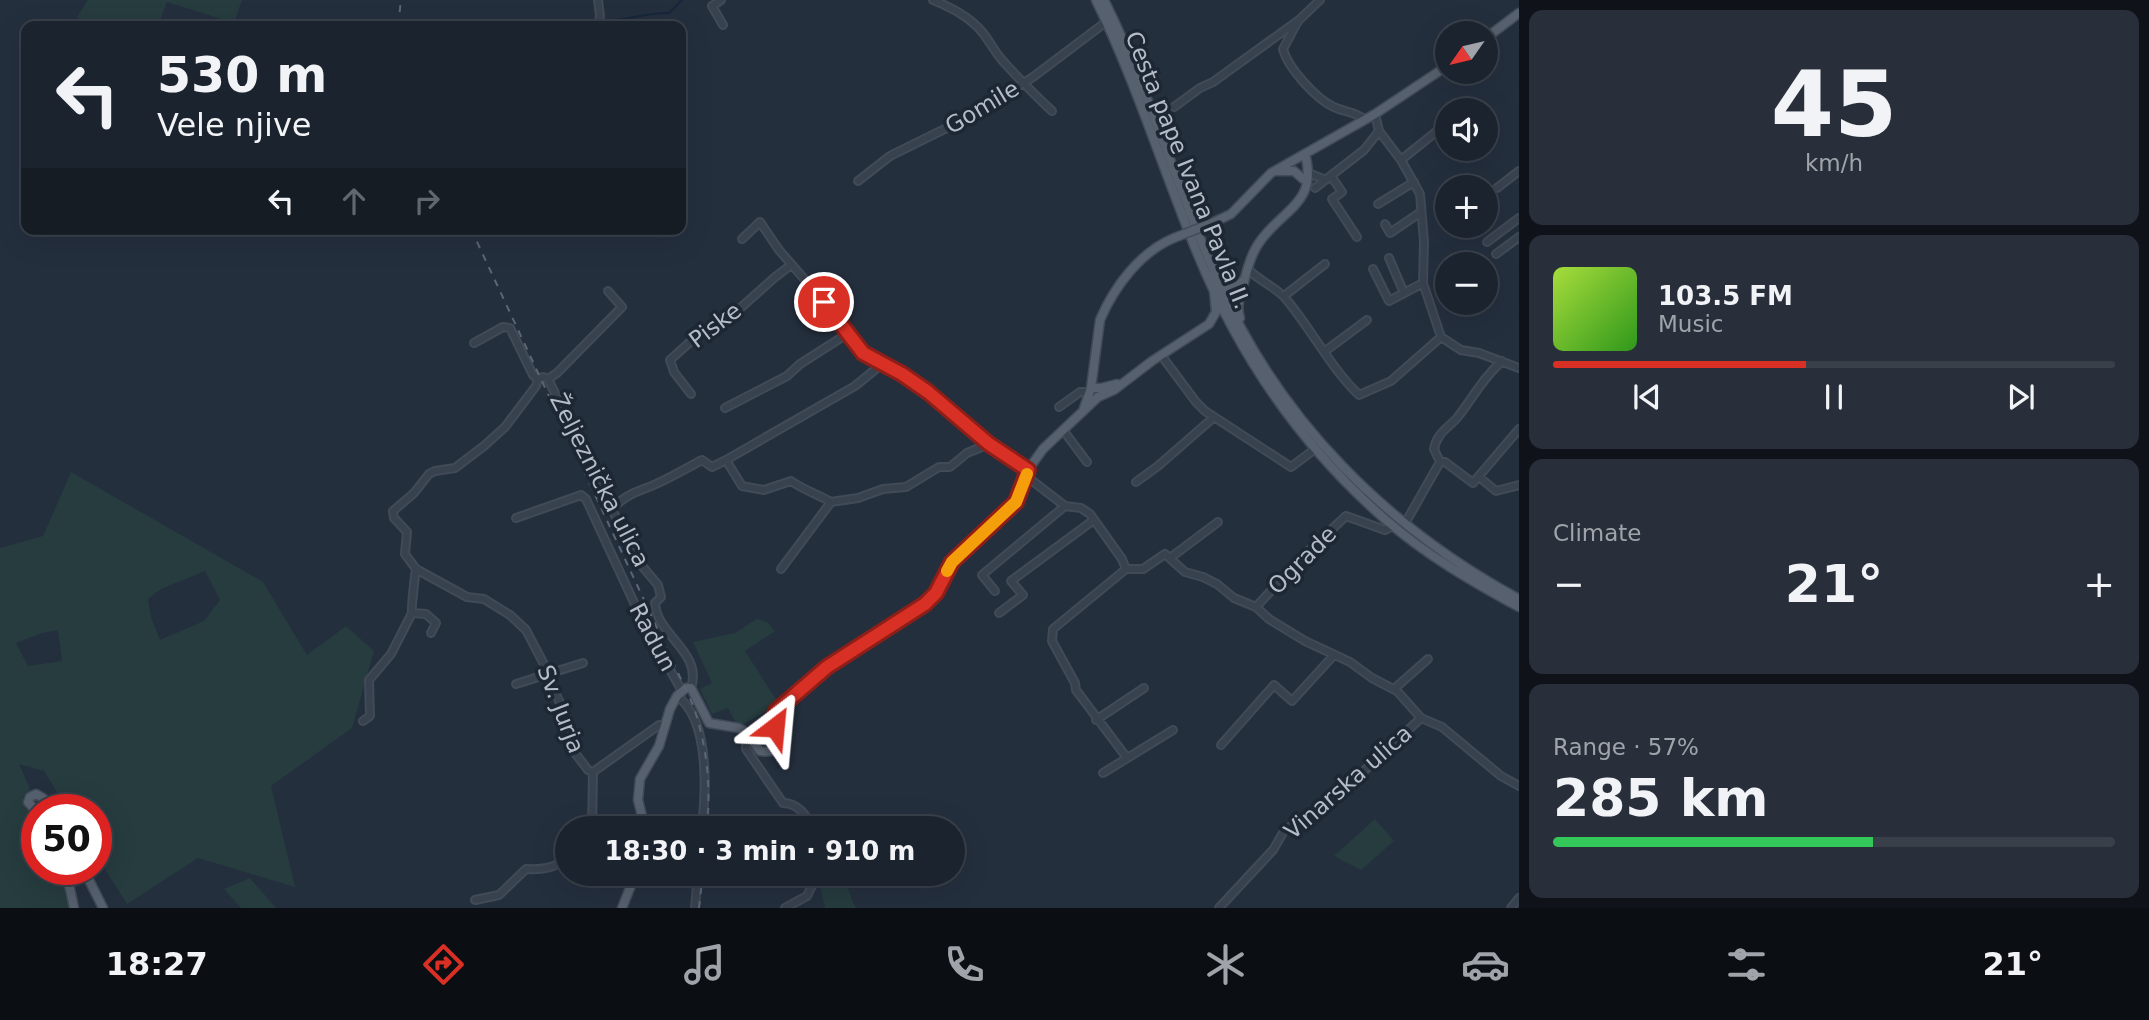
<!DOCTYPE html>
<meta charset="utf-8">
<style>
body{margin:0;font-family:"DejaVu Sans",sans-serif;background:#282f3a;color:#f1f3f6;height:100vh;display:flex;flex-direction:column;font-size:26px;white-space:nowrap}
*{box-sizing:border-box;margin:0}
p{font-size:23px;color:#a0a4aa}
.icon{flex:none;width:38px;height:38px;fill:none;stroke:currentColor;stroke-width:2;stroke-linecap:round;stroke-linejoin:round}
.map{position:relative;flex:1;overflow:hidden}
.sheet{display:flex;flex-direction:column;gap:10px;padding:10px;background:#0f1319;width:630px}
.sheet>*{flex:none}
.top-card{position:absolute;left:21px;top:21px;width:665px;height:214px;border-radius:14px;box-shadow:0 7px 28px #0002,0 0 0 2px #39404a;background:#1b232e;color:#f1f3f6;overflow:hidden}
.needle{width:46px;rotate:236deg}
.fabs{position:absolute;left:1435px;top:21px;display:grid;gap:14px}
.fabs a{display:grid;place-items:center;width:63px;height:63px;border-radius:50%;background:#1b232e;box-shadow:0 7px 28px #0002,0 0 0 2px #39404a;font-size:35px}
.speed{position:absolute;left:21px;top:794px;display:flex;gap:14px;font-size:35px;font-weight:700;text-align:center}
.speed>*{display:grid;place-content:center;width:91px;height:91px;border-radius:50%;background:#1b232e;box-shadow:0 7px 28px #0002,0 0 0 2px #39404a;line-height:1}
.speed .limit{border:10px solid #d22;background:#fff;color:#111}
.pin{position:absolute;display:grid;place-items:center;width:60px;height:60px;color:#fff;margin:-30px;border:4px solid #fff;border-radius:50%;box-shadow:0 2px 7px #0007}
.me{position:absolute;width:77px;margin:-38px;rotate:29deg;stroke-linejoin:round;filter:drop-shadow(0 0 5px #0008)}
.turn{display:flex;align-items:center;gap:24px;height:147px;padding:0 21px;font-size:32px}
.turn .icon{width:91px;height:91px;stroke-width:2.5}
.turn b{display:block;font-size:49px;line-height:60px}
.lanes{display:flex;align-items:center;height:66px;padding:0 21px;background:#0003;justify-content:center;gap:35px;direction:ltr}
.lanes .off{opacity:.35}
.big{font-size:52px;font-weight:600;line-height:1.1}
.sheet .card{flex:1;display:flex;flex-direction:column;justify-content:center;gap:10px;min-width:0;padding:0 24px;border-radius:14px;background:#282f3a}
.sheet .dial{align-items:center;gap:0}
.dial b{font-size:91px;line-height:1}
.song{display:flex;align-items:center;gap:21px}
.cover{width:84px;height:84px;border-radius:10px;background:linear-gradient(135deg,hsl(80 70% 55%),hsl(110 70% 35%))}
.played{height:7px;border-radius:4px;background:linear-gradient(90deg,#d93025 45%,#39404a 45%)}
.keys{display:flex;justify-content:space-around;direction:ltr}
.heat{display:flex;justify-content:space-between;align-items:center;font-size:38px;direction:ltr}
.charge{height:10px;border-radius:5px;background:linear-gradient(90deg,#34c759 57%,#39404a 0)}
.trip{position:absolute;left:555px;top:816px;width:410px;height:70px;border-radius:35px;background:#1b232e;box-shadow:0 7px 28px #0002,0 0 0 2px #39404a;font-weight:600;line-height:70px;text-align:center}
.menu{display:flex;height:112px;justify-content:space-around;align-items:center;background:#0b0e12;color:#a0a4aa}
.menu .icon{width:49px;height:49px}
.menu .selected{color:#d93025}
.menu b{font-size:32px;color:#f1f3f6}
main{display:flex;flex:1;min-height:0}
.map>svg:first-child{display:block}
.green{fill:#263c3f;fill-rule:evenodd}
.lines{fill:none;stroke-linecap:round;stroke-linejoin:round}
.stream{stroke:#17263c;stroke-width:2}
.minor-casing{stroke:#414a57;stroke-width:10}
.major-casing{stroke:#414a57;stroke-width:11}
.minor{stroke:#38414e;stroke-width:6}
.major{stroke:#56606e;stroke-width:8}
.rail{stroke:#5a6575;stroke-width:2;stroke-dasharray:7 7;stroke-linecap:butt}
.major-bridge-casing{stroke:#414a57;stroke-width:11;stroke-linecap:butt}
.major-bridge{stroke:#56606e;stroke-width:8}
.route-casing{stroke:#8d1f18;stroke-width:18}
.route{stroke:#d93025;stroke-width:12}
.slow{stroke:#f59e0b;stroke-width:12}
.labels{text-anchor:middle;stroke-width:7;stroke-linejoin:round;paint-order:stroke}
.street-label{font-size:23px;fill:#b4bcc9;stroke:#1d2633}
</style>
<main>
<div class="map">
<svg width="1519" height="908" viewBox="0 0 1519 908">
<rect width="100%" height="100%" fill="#242f3e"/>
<path class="green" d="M 88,0 L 242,0 L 234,23 L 167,2 L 158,26 L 89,26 L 77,17 Z
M 71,472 L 263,582 L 307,655 L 346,626 L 374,651 L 352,728 L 271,786 L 295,887 L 198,858 L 127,904 L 96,855 L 96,810 L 68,810 L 44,771 L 19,764 L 30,789 L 23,798 L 26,809 L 37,818 L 37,870 L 61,870 L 71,908 L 0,908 L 0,548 L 43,536 ZM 205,571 L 220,600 L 204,621 L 160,640 L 151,617 L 148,599 L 161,589 ZM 58,630 L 62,661 L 28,666 L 16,643 L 42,633 Z
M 757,619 L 767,622 L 775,631 L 745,651 L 779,704 L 744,724 L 736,723 L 728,708 L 712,714 L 700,689 L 712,683 L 693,642 L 735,633 Z
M 1375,819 L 1394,841 L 1361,870 L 1334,856 Z
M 829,873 L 840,874 C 849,884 849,896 856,908 L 825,908 L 819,881 Z
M 250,878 L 276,908 L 241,908 L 224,889 Z"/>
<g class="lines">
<path class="stream" d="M 610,20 C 630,20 648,12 669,13 L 682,0"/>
<g class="minor-casing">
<path id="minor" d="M 598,0 L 600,16 L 598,26
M 721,0 L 712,6 L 723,25
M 933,0 C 952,8 970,17 983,33 C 990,42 995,52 1002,60 C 1018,78 1035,95 1052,111
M 1298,21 L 1283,49 C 1288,68 1316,99 1334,107 C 1344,112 1357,112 1365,120
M 1174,107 L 1200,88 L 1213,82 L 1299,20 L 1320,0
M 1379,131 L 1401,160 L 1420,194 L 1424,242 L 1423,283 L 1441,337 L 1461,350 L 1479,353 L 1519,368
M 1401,160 L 1447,123
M 1308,173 L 1326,180
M 1331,176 L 1342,192 L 1332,199 L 1357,237
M 858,181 L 890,156 L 969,117 L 1033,77 L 1102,25
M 1315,188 L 1364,150 L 1379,131 L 1375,114
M 1497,188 L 1519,171
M 1378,204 L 1414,182
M 1385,224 L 1390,233 L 1421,212
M 742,239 L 760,222 L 779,250 L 826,304 L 863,353 L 902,374 L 928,392 L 989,444 L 1028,470
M 1487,242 L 1519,218
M 1496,254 L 1519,237
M 1389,258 L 1404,293
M 1248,269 C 1259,281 1276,287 1286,299 C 1312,330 1330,367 1359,395 L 1391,381 L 1441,337
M 1373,269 L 1389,301 L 1423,283
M 608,291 L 622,307 L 557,373 L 548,379 L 637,560 L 658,585 L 661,597 L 655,603 C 657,636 703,652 691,688
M 1284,296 L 1325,264
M 474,343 L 503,327 L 510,328 L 533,375 L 538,379
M 1324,352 L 1367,320
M 1161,355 L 1196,402 L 1205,411 L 1291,467 L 1311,452
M 548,379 L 543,377 L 538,379 L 536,386 L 505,427 L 484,446 L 455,468 L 435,471 L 429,474 L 414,493 L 393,511 L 394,518 L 407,532 L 405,554 L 416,569 L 467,597 L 484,599 L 510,615 L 526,630 L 548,672 L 552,686 L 569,722 L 575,753 L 588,770 L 593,772 L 659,725 L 665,725
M 691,394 L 674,372 L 670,360 L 700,333 L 727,320 L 774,278 L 791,265
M 1059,407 L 1080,392 L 1090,392
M 725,408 L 787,376 L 800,364 L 847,334
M 1063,430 L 1087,462
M 726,460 L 855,386 L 882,364
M 1440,462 L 1445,462 L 1473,483 L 1519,429
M 1026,476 L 1065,506 L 1081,508 L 1090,514 L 1122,559 L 1126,569
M 1479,477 L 1496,491 L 1519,485
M 1136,482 L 1158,466 L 1213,418
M 612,509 C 627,493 638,492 656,484 C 672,477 687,468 702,460 L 712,467 L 726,460 L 742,486 L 764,490 L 791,481 C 804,490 817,494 831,502
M 516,518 L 581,495 L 586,499 L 643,622 L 682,691
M 1407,520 L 1440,462 L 1434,449 C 1437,433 1447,429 1457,418 C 1473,398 1481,380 1502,361
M 1170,558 L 1218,522
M 781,569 L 831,502 L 858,498 L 883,489 L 906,487 L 939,467 L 950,467 L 967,453 L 989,444
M 1126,569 L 1143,569 L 1165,554 L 1185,572 L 1203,577 L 1217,584 L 1234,598 L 1256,607 L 1269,619 L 1305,641 L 1350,662 L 1372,678 L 1397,691 L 1421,718 L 1442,727 L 1501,776 L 1519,786
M 1126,569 L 1053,629 L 1052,641 L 1075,683 L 1076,690 L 1127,758
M 995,591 L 982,575 L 1065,506
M 1256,607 L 1303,556 L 1346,516 L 1385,530 L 1389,528
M 412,613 L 426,614 L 436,623 L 431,633
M 999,613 L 1023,595 L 1011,581 L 1091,522 L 1093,518
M 516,684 L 583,663
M 1394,689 L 1428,659
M 677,696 C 710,720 706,791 702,828
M 1096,720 L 1144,688
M 363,721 L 370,716 L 369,680 L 391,654 L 412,613 C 411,609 415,575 416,569
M 752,740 L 746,745 L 746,749 L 783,803 C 798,803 806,815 813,828
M 1221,745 L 1274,685 L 1292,701 L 1334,655
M 1103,773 L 1173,730
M 592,828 L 593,772
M 475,900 L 499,895 L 526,869 C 542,870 555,868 567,858
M 695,908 L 698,873
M 785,908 L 807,896 L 818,873
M 1219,908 L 1273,850 L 1284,831 L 1338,795 L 1421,718
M 1511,908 L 1519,898"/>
</g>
<g class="major-casing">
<path id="major" d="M 1096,0 C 1136,82 1163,170 1198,255 C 1240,357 1303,448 1386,520 C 1426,555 1473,582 1519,607
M 1104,0 C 1149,90 1177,188 1218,281 C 1279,420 1386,527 1519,599
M 1486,38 L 1519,13
M 1278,171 L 1294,171 L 1303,179
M 1212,223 L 1231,214 L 1271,173 L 1375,114 L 1447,66
M 1221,280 L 1227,287 L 1237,286 L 1244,280
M 1240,318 C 1236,307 1240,297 1243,286 C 1247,270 1251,253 1261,240 C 1285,208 1318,202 1305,154
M 1091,388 L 1101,388 L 1117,384
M 1084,408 L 1091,388 L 1100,320 C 1114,287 1140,252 1174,238
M 37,812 L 28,802 L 30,797 L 36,794 L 43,798 L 52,810
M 645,828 L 638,800 L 640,779 L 659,746 L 670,709 L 677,696 L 686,688 L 691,688 L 709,723 L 739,728 L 746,732 L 760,751 C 788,755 777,736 773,720 L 776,711 L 826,667 L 925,605 L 936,593 L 952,562 L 1016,502 L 1028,470 L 1043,449 L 1098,397 L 1114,390 L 1152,361 L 1209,324 L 1216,312 L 1214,291
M 66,870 L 74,908
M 84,870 L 103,908
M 622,908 L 636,873"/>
</g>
<use href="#minor" class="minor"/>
<use href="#major" class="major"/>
<path class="rail" d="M 398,26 L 401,0
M 471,229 L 693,705 C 707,746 711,785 707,828
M 699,908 L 703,873"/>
<g class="major-bridge-casing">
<path id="major-bridge" d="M 1174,238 L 1212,223"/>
</g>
<use href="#major-bridge" class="major-bridge"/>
</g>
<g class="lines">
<g class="route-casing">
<path id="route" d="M 775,727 L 773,720 L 776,711 L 827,667 L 925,604 L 936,593 L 952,562 L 1016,502 L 1028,470 L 989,444 L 928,392 L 902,374 L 863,353 L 824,302"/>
</g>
<use href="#route" class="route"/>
<path class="slow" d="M 947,571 L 952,562 L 1016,502 L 1027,474"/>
</g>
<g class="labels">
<g class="street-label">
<text transform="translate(982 107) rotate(-31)" y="8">Gomile</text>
<text transform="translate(1188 170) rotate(68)" y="8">Cesta pape Ivana Pavla II.</text>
<text transform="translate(715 325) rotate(-37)" y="8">Piske</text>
<text transform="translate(600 480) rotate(63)" y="8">Željeznička ulica</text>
<text transform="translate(1302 560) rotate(-45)" y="8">Ograde</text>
<text transform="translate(653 637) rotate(62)" y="8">Radun</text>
<text transform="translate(561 709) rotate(69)" y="8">Sv. Jurja</text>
<text transform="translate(1348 782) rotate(-41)" y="8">Vinarska ulica</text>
</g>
</g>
</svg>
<div class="fabs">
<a><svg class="needle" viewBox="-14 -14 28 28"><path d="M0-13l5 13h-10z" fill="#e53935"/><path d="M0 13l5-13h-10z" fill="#a0a4aa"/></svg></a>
<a><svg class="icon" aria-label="sound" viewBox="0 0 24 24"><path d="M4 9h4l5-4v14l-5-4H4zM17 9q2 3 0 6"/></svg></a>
<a>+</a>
<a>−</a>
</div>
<div class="speed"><div class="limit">50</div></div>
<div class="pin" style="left:824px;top:302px;background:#d93025"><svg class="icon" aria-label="arrive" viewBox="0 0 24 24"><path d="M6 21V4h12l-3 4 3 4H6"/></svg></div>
<svg class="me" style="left:775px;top:727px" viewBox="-20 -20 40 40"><path d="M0-17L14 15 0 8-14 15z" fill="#d93025" stroke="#fff" stroke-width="4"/></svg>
<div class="trip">18:30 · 3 min · 910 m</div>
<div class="top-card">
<div class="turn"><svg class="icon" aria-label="left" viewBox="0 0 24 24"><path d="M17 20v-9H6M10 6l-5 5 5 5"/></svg><div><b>530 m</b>Vele njive</div></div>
<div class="lanes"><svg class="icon" aria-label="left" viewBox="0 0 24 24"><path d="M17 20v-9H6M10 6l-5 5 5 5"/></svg><svg class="icon off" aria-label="ahead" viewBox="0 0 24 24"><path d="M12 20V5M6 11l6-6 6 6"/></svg><svg class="icon off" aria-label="right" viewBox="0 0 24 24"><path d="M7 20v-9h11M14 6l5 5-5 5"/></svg></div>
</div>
</div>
<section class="sheet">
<div class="card dial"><b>45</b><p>km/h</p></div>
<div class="card">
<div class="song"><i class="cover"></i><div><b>103.5 FM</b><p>Music</p></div></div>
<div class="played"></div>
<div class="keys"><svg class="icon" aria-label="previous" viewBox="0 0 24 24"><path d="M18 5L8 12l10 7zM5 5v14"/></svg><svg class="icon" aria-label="pause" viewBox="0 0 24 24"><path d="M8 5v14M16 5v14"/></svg><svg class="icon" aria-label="next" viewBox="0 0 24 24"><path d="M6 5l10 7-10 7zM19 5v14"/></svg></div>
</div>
<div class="card"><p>Climate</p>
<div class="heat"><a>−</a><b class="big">21°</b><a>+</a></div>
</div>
<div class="card"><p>Range · 57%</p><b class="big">285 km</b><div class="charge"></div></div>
</section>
</main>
<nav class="menu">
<b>18:27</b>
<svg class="icon selected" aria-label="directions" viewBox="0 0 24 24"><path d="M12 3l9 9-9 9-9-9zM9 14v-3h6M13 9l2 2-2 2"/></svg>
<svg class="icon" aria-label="music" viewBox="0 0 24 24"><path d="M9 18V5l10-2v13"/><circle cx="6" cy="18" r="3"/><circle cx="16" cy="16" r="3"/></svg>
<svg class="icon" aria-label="phone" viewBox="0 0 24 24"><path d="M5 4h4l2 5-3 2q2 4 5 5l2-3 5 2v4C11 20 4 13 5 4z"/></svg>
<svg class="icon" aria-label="climate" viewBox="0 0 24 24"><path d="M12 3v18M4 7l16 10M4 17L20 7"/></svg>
<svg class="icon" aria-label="car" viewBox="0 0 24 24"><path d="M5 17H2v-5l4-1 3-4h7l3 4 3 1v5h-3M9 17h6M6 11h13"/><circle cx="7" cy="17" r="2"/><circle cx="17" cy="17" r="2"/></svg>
<svg class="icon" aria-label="filters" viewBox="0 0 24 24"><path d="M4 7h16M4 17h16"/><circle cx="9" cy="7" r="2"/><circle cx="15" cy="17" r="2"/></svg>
<b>21°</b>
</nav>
